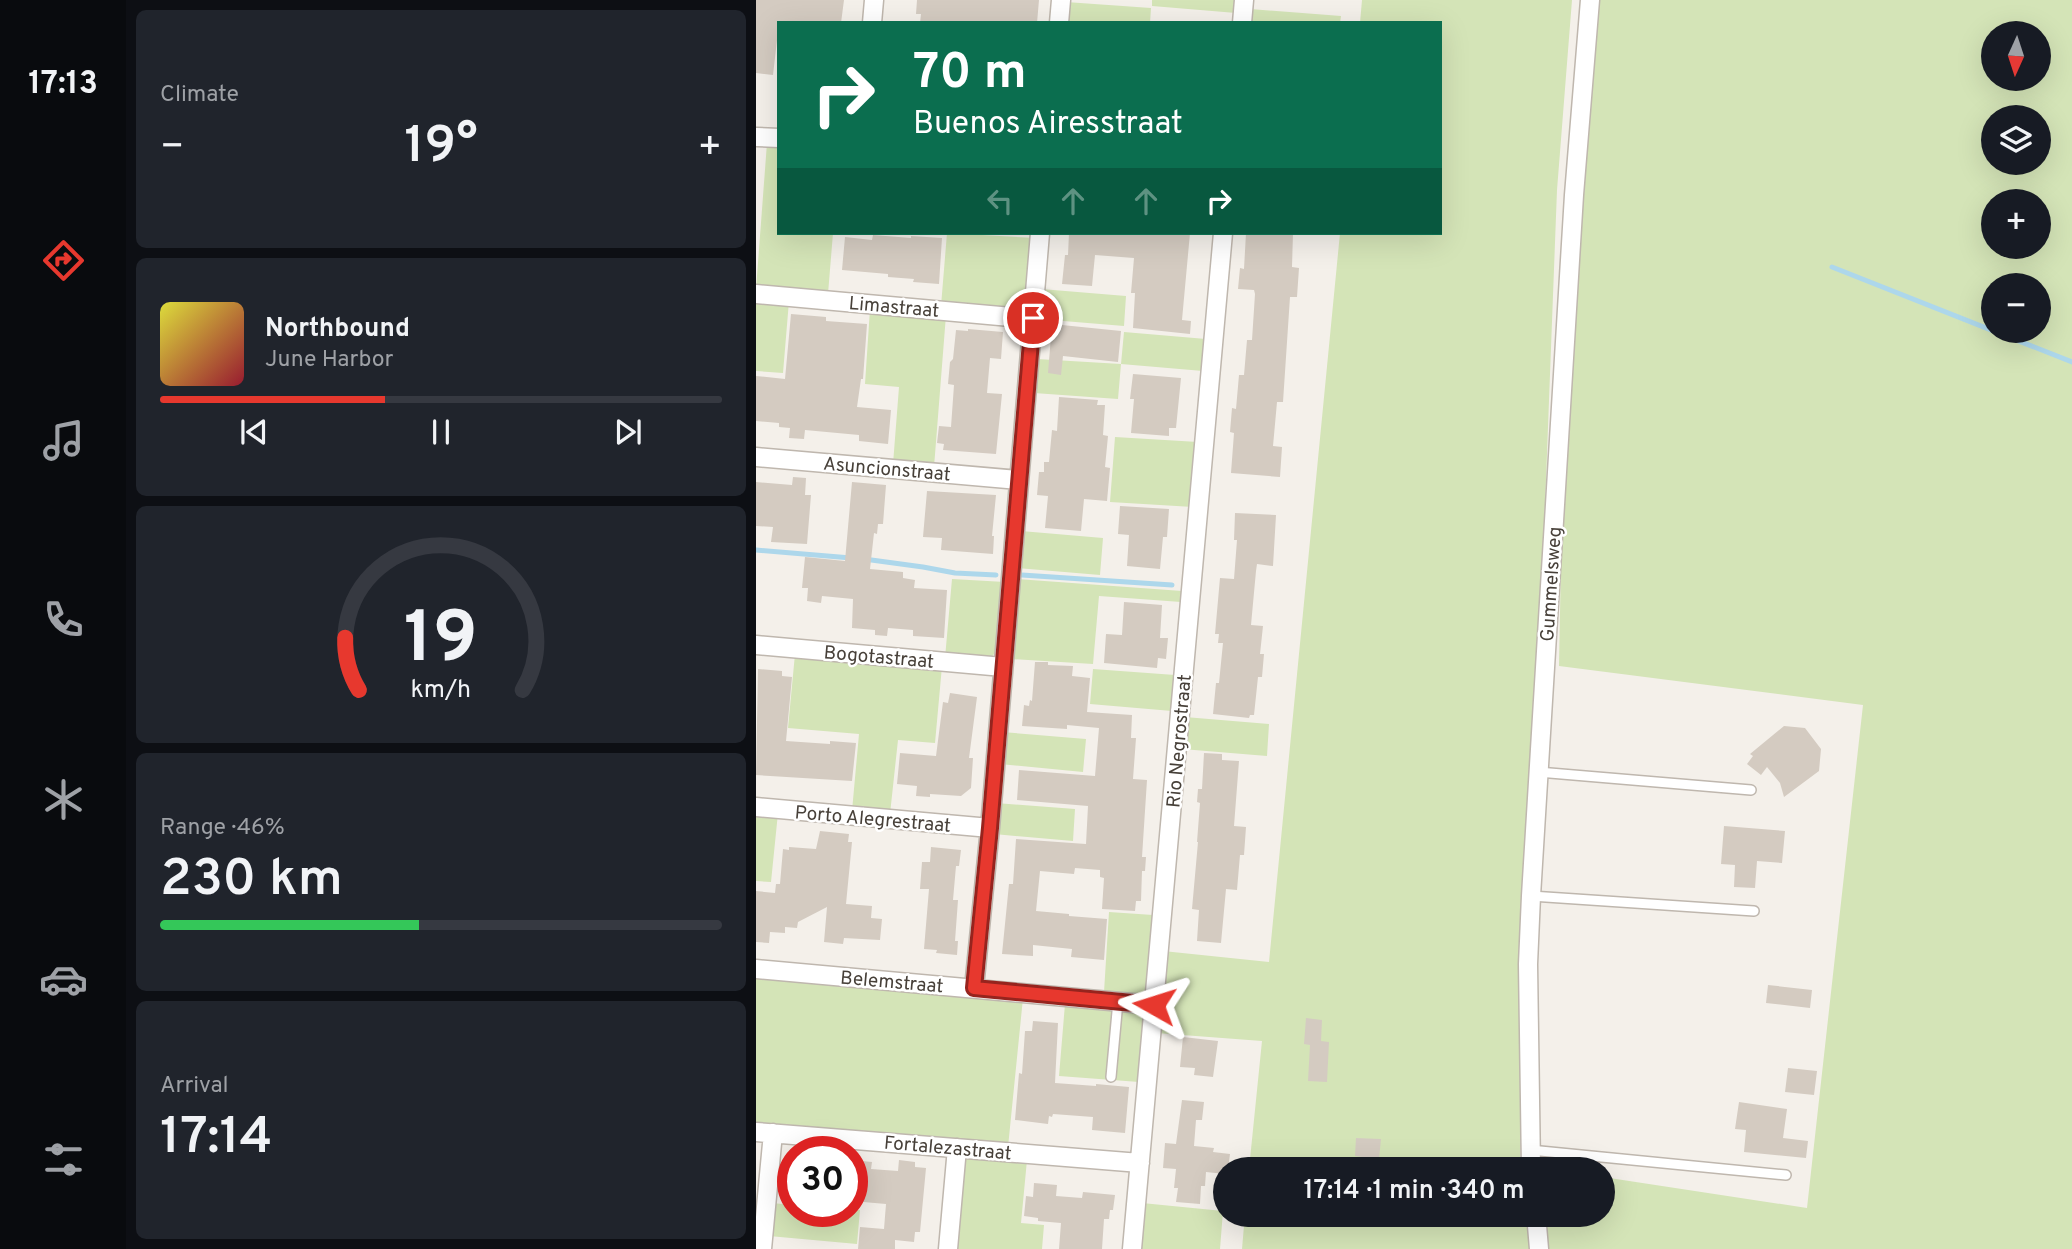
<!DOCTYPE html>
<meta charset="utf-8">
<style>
body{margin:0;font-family:Overpass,sans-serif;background:#20242c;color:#f1f3f6;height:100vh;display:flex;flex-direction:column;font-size:26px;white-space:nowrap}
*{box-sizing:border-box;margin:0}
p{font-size:23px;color:#9ea1a6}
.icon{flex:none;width:38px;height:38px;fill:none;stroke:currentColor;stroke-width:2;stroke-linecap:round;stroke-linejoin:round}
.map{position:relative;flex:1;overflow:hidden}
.drawer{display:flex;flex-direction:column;gap:10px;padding:10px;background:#0d0f14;width:630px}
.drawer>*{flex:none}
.top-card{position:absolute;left:21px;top:21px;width:665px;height:214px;border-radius:0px;box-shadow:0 7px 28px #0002;background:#0b6e4f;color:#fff;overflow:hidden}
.needle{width:46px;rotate:183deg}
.controls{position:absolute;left:1225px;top:21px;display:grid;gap:14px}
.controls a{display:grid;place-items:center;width:70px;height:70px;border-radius:50%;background:#171b24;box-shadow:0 7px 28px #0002;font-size:35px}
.speed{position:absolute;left:21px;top:1136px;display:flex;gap:14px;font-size:35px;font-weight:700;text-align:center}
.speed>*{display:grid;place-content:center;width:91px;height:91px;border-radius:50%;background:#171b24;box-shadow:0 7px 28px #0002;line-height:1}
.speed .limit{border:10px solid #d22;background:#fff;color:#111}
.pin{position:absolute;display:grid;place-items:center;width:60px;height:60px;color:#fff;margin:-30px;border:4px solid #fff;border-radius:50%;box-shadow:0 2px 7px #0007}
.me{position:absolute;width:77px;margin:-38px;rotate:276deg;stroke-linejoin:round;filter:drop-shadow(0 0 5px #0008)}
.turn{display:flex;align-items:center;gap:24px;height:147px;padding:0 21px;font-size:32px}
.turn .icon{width:91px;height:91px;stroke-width:2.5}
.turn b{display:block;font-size:49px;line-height:60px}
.lanes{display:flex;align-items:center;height:66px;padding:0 21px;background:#0003;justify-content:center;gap:35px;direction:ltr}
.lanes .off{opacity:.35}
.big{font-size:52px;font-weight:600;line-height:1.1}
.drawer .tile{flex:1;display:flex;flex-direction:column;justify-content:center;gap:10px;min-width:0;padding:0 24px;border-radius:10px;background:#20242c}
.drawer .dial{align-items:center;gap:0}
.dial svg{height:182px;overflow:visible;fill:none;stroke:#363941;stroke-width:7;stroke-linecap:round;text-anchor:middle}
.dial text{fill:#f1f3f6;stroke:none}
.song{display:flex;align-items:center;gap:21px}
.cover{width:84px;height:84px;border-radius:10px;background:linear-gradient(135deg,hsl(60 70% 55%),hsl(350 70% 35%))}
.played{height:7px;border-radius:4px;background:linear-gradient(90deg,#e7382e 40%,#363941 40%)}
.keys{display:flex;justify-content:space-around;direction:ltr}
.heat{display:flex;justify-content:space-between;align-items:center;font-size:38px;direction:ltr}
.charge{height:10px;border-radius:5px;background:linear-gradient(90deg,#34c759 46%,#363941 0)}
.trip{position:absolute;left:457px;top:1157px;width:402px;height:70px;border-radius:35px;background:#171b24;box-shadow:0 7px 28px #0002;font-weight:600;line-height:70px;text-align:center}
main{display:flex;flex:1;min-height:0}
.tabs{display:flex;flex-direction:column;width:126px;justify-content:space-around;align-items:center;background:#090b0e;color:#9ea1a6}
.tabs .icon{width:49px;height:49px}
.tabs .on{color:#e7382e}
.tabs b{font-size:32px;color:#f1f3f6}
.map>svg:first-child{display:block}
.green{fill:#d4e4b7;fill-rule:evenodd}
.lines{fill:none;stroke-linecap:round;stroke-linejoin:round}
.stream{stroke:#add7eb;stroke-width:5}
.building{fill:#d4cbc1}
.service-casing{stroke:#bfb7ae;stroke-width:12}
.minor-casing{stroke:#bfb7ae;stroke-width:21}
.service{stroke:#fff;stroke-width:9}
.minor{stroke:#fff;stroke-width:18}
.route-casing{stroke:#96241e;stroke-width:18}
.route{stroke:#e7382e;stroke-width:12}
.labels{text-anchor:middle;stroke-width:5;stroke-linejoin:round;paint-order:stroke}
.street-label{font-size:19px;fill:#474039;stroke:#fff}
</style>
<main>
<nav class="tabs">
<b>17:13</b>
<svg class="icon on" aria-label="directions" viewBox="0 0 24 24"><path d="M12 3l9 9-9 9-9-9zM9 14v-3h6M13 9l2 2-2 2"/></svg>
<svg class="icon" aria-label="music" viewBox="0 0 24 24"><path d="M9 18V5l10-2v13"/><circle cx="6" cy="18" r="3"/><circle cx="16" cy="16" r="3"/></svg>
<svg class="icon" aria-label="phone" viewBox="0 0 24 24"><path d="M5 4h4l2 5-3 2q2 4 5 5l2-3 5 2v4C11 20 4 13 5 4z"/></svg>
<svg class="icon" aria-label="climate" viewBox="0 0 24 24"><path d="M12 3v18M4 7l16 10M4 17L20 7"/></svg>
<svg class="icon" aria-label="car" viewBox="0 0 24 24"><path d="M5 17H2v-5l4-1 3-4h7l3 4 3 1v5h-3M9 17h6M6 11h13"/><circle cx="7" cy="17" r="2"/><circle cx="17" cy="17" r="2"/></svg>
<svg class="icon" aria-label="filters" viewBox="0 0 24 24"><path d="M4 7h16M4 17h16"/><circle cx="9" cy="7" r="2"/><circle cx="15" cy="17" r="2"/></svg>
</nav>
<section class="drawer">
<div class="tile"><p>Climate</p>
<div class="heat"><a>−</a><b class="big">19°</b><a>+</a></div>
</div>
<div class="tile">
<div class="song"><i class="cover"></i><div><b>Northbound</b><p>June Harbor</p></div></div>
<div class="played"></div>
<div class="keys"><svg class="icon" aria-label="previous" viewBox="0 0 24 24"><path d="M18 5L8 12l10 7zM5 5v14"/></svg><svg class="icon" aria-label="pause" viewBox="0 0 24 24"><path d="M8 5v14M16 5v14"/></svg><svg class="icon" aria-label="next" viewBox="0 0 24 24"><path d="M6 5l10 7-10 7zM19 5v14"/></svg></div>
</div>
<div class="tile dial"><svg viewBox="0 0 100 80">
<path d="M14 69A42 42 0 1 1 86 69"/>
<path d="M14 69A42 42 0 0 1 8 46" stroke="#e7382e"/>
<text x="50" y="56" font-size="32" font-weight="700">19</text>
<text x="50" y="72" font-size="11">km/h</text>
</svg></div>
<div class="tile"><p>Range · 46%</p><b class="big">230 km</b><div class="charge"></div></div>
<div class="tile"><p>Arrival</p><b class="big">17:14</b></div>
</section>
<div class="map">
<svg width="1316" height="1249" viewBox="0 0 1316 1249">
<rect width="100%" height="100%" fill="#f4f0ea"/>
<path class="green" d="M 396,0 L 481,0 L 480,13 L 396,6 Z
M 606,0 L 816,0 L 801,190 L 783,664 L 767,962 L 764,1169 L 493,1169 L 506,1041 L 400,1033 L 407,951 L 513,962 L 584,233 L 684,233 L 684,23 L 604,23 Z
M 827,0 L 1316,0 L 1316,1249 L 789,1249 L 786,1215 L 847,1214 L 847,1177 L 1051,1208 L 1107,705 L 803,666 L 812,189 ZM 1237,33 L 1283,33 L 1283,79 L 1237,79 ZM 1237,117 L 1283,117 L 1283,163 L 1237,163 ZM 1237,201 L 1283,201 L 1283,247 L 1237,247 ZM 1237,285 L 1283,285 L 1283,331 L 1237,331 Z
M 310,2 L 395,8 L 394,23 L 309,23 Z
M 494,9 L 585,16 L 584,23 L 493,23 Z
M 11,143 L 23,144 L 23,233 L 77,233 L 72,294 L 0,289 Z
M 191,233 L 225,233 L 226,235 L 280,238 L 270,307 L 264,311 L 185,306 Z
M 285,289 L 370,296 L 368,326 L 283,319 Z
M 0,298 L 33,301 L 27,373 L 0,371 Z
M 114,309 L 190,315 L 178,467 L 137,464 L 143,387 L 109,384 Z
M 368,332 L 450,339 L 447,371 L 365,364 L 362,399 L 278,393 L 281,359 L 365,364 Z
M 359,437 L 442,442 L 437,507 L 354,502 Z
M 265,531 L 347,538 L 344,575 L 261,568 Z
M 196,579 L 249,582 L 242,649 L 234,659 L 189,658 Z
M 261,579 L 426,591 L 425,602 L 343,596 L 337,664 L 254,659 Z
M 39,654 L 186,666 L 179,743 L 142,740 L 134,814 L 96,811 L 103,734 L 32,728 Z
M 337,669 L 419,675 L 416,711 L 334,704 Z
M 429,717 L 513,724 L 511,756 L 426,749 Z
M 246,732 L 330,739 L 327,772 L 243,764 Z
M 240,803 L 319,809 L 317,841 L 238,834 Z
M 0,811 L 22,813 L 15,882 L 0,881 Z
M 353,912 L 397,915 L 392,983 L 390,989 L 385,993 L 379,995 L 348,992 Z
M 0,976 L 267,998 L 252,1147 L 0,1126 Z
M 309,1004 L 378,1010 L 386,1013 L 388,1020 L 383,1082 L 303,1076 Z
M 208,1157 L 271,1160 L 265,1223 L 288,1225 L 286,1249 L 198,1249 Z
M 16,1203 L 37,1205 L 37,1211 L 104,1210 L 101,1244 L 13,1236 Z
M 386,1203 L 467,1211 L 464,1249 L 382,1249 Z
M 489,1214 L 769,1215 L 774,1249 L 486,1249 Z"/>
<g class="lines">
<path class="stream" d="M 1076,267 L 1316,362
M 0,550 L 95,558
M 108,559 L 167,567 L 199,573 L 240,575
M 266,575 L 416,585"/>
</g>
<path class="building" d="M 0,0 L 88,0 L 85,23 L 23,23 L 17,75 L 0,73 Z
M 161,0 L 283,0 L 281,23 L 204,21 L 204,23 L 164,23 L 165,14 L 160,14 Z
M 313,233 L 434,233 L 426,320 L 435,321 L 434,334 L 377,328 L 379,293 L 375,293 L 378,258 L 339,255 L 336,286 L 306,284 L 309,255 L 312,255 Z
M 490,233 L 537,233 L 536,267 L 543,268 L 541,297 L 534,297 L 527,402 L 521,402 L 517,446 L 526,447 L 524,477 L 475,473 L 478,433 L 474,432 L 476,408 L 480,409 L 483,375 L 488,375 L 491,340 L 496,340 L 499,294 L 498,290 L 482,289 L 484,268 L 488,269 Z
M 117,235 L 155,238 L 155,236 L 186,238 L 183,284 L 157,282 L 158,279 L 132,277 L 132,274 L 86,270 L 89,237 L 116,240 Z
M 35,314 L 70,317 L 70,321 L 111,324 L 107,379 L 105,379 L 101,407 L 135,410 L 132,444 L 103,441 L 103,435 L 49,430 L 48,439 L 33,438 L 34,428 L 23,427 L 23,423 L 0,421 L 0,376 L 29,379 Z
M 296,324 L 365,331 L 362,362 L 307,356 L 305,375 L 292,373 Z
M 212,329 L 247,332 L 245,359 L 234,358 L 231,393 L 246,394 L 240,454 L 187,450 L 188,444 L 181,443 L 183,426 L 195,427 L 198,385 L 192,384 L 194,362 L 197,359 L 200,330 L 212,331 Z
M 377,374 L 425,378 L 420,428 L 413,428 L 413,436 L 375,433 L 378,399 L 374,399 Z
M 303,397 L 342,400 L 341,405 L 349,405 L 347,435 L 352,436 L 349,467 L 354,468 L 351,501 L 328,499 L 325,531 L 289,528 L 292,496 L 281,495 L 283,472 L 288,472 L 288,462 L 293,462 L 296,430 L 301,431 Z
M 37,477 L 50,478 L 49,495 L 55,495 L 51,544 L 15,542 L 17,527 L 0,526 L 0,482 L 36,485 Z
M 96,482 L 130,485 L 127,524 L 122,524 L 121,534 L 118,533 L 114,569 L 147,572 L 147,578 L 159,580 L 158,588 L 191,590 L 188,638 L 157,636 L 157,630 L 132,628 L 131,636 L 119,635 L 119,630 L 96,628 L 97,599 L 66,596 L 65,603 L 51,601 L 52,588 L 46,588 L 49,557 L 89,561 Z
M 171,491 L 240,495 L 236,536 L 238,536 L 237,554 L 185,550 L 186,538 L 167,537 Z
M 364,506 L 413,509 L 411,537 L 407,537 L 404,569 L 371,566 L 373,535 L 362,534 Z
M 479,513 L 520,515 L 517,566 L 501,564 L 500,571 L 495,625 L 507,626 L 504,654 L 508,654 L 506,677 L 502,677 L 498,715 L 494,715 L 493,718 L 457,714 L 460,683 L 463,683 L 467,643 L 462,643 L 463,634 L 459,634 L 464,578 L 478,579 L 481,540 L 478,540 Z
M 368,602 L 406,605 L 404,638 L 412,638 L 410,659 L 402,658 L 401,668 L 348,663 L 350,634 L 366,635 Z
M 279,662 L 292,662 L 292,665 L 317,666 L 316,676 L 334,678 L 331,712 L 376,715 L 375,738 L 380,738 L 377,779 L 391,780 L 386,857 L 390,857 L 389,871 L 386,871 L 385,901 L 380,901 L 379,911 L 346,909 L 348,878 L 344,877 L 344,870 L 319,868 L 318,874 L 284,871 L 280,911 L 313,914 L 313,916 L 351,919 L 348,960 L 315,957 L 316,949 L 277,945 L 277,956 L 246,954 L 253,884 L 257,884 L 260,839 L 330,844 L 332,806 L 261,800 L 263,770 L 339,776 L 343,728 L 311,725 L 311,729 L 266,726 L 268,705 L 273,706 L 274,700 L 276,701 Z
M 2,669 L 26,671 L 26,676 L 36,677 L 30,741 L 74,744 L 74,741 L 100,743 L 96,781 L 0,775 Z
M 194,693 L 221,697 L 213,758 L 217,758 L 215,788 L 205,796 L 174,794 L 174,797 L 160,796 L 161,786 L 141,784 L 144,753 L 180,756 L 187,702 L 192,703 Z
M 1028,726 L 1049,728 L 1065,749 L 1063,771 L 1028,797 L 1024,783 L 1011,767 L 1005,775 L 991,764 L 997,756 L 994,754 Z
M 448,753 L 466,754 L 466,760 L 483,761 L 478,826 L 490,827 L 488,855 L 484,855 L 481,890 L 470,889 L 465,943 L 441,941 L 443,910 L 436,909 L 442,842 L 441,842 L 444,803 L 441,802 L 442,789 L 446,789 Z
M 968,826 L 1029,831 L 1026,863 L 1001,861 L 999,888 L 978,887 L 979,865 L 965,864 Z
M 64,831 L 93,834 L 92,842 L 96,842 L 90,904 L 116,906 L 115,918 L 126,919 L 124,940 L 88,938 L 87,944 L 68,942 L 71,907 L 42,922 L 41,928 L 29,927 L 29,933 L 14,932 L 13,943 L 0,942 L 0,891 L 19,893 L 20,884 L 24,884 L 27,849 L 33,850 L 33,847 L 60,849 Z
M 175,847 L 205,850 L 203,866 L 200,866 L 197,900 L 202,900 L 199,941 L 202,941 L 201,955 L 180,953 L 181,950 L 168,949 L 173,889 L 164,889 L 166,862 L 174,862 Z
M 1012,985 L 1056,990 L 1054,1008 L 1010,1003 Z
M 550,1018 L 566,1020 L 565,1041 L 573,1042 L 571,1082 L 552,1081 L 554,1045 L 548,1044 Z
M 277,1021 L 302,1023 L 299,1083 L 340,1086 L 340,1084 L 373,1087 L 369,1133 L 336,1130 L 337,1117 L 297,1114 L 296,1117 L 293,1116 L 292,1124 L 259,1120 L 263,1073 L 266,1074 L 269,1031 L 276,1031 Z
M 427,1037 L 462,1041 L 457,1077 L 438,1075 L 439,1068 L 424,1067 Z
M 1032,1068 L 1061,1071 L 1058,1095 L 1029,1092 Z
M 426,1100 L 448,1102 L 446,1120 L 440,1120 L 438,1146 L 458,1148 L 457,1152 L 474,1154 L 472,1169 L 469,1169 L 469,1174 L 450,1172 L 449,1186 L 445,1186 L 444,1204 L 420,1202 L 422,1188 L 418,1188 L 420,1169 L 407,1168 L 409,1143 L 420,1144 Z
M 983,1102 L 1031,1109 L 1027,1138 L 1052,1141 L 1050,1158 L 988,1152 L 990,1130 L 979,1129 Z
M 600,1138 L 625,1139 L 623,1159 L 599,1156 Z
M 96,1160 L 116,1162 L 115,1169 L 142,1171 L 143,1160 L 159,1162 L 159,1167 L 170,1168 L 164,1232 L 159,1232 L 158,1242 L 139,1240 L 139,1249 L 102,1249 L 104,1227 L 128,1229 L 130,1204 L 96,1201 Z
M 278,1183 L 301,1185 L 300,1196 L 326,1198 L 327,1192 L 359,1195 L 357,1210 L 354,1210 L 353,1219 L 348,1219 L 346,1249 L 303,1249 L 305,1223 L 282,1221 L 282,1218 L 268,1216 L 270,1196 L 277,1197 Z"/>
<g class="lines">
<g class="service-casing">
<path id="service" d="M 782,772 L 995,790
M 775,896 L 998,911
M 355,1077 L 362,1001
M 774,1150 L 1030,1175"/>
</g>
<g class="minor-casing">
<path id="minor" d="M 116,23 L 118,0
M 303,23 L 305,0
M 486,23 L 488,0
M 0,137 L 23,138
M 0,294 L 277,319
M 0,457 L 263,480
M 0,645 L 247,667
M 0,807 L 234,828
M 0,969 L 398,1005
M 218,988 L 234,828 L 284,233
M 0,1132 L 384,1163
M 775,1169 L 772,964 L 775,896 L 818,195 L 834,0
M 780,1214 L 783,1249
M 6,1249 L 17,1133
M 192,1249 L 201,1148
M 376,1249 L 467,233"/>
</g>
<use href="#service" class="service"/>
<use href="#minor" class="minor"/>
</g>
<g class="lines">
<g class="route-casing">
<path id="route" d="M 277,318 L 234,828 L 218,988 L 398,1005"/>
</g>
<use href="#route" class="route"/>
</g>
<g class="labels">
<g class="street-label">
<text transform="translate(138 306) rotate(5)" y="7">Limastraat</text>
<text transform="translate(131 468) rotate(5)" y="7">Asuncionstraat</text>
<text transform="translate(794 584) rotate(-86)" y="7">Gummelsweg</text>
<text transform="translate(123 656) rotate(5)" y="7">Bogotastraat</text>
<text transform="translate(422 741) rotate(-85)" y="7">Rio Negrostraat</text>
<text transform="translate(117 818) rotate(5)" y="7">Porto Alegrestraat</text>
<text transform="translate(136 981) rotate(5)" y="7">Belemstraat</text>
<text transform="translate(192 1147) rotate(5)" y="7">Fortalezastraat</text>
</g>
</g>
</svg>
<div class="controls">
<a><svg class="needle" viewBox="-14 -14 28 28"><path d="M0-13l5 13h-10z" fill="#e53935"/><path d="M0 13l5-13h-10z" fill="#9ea1a6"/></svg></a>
<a><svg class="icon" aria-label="layers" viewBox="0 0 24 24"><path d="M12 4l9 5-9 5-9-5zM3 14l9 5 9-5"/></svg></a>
<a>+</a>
<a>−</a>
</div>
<div class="speed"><div class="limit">30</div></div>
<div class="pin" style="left:277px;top:318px;background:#d93025"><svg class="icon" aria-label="arrive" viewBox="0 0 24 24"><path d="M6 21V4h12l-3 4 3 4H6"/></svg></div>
<svg class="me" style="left:398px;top:1005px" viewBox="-20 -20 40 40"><path d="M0-17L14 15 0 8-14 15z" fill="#e7382e" stroke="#fff" stroke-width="4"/></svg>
<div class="trip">17:14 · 1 min · 340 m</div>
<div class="top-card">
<div class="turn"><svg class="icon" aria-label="right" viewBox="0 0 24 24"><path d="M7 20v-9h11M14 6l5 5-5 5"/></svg><div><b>70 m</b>Buenos Airesstraat</div></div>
<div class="lanes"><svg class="icon off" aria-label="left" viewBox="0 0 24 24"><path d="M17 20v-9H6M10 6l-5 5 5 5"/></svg><svg class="icon off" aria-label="ahead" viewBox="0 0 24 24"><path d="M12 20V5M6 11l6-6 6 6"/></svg><svg class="icon off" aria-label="ahead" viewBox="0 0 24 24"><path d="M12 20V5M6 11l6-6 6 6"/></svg><svg class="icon" aria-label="right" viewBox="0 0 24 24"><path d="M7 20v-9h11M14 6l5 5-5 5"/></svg></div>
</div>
</div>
</main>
